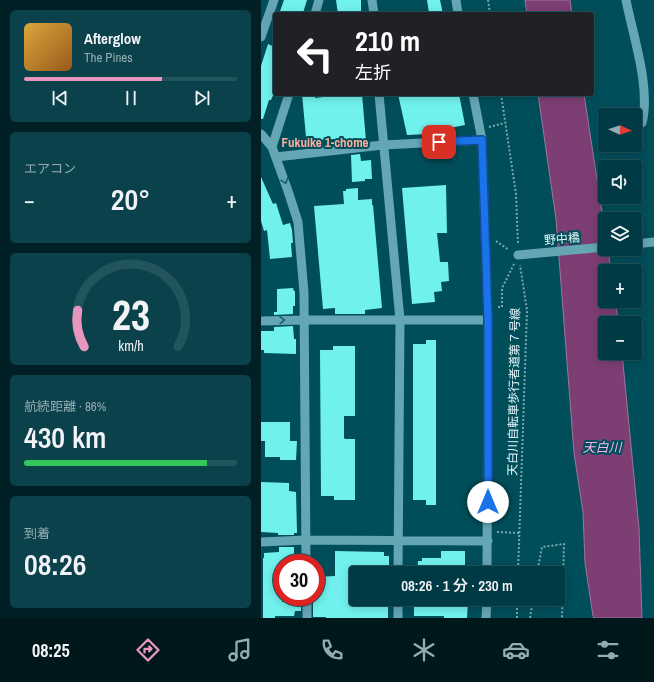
<!DOCTYPE html>
<html lang="ja">
<meta charset="utf-8">
<style>
body{margin:0;font-family:"Archivo Narrow","Noto Sans JP",sans-serif;background:#0a414b;color:#f1f3f6;height:100vh;display:flex;flex-direction:column;font-size:15px;white-space:nowrap}
*{box-sizing:border-box;margin:0}
p{font-size:13px;color:#95adb2}
.icon{flex:none;width:22px;height:22px;fill:none;stroke:currentColor;stroke-width:2;stroke-linecap:round;stroke-linejoin:round}
.map{position:relative;flex:1;overflow:hidden}
.drawer{display:flex;flex-direction:column;gap:10px;padding:10px;background:#002025;width:261px}
.drawer>*{flex:none}
.guide{position:absolute;left:12px;top:12px;width:321px;height:84px;border-radius:4px;box-shadow:0 2px 10px #0003,0 0 0 1px #22545d;background:#202124;color:#fff;overflow:hidden}
.needle{width:26px;rotate:93deg}
.fabs{position:absolute;left:337px;top:108px;display:grid;gap:8px}
.fabs a{display:grid;place-items:center;width:44px;height:44px;border-radius:4px;background:#003a44;box-shadow:0 2px 10px #0003,0 0 0 1px #22545d;font-size:20px}
.speed{position:absolute;left:12px;top:554px;display:flex;gap:8px;font-size:20px;font-weight:700;text-align:center}
.speed>*{display:grid;place-content:center;width:52px;height:52px;border-radius:50%;background:#003a44;box-shadow:0 2px 10px #0003,0 0 0 1px #22545d;line-height:1}
.speed .limit{border:6px solid #d22;background:#fff;color:#111}
.pin{position:absolute;display:grid;place-items:center;width:34px;height:34px;color:#fff;margin:-17px;border-radius:8px;box-shadow:0 2px 6px #0006}
.me{position:absolute;width:44px;margin:-22px;rotate:0deg;stroke-linejoin:round;filter:drop-shadow(0 0 3px #0008)}
.turn{display:flex;align-items:center;gap:14px;height:84px;padding:0 16px;font-size:18px}
.turn .icon{width:52px;height:52px;stroke-width:2.5}
.turn b{display:block;font-size:28px;line-height:34px}
.big{font-size:30px;font-weight:600;line-height:1.1}
.drawer .tile{flex:1;display:flex;flex-direction:column;justify-content:center;gap:6px;min-width:0;padding:0 14px;border-radius:6px;background:#0a414b}
.drawer .dial{align-items:center;gap:0}
.dial svg{height:104px;overflow:visible;fill:none;stroke:#22545d;stroke-width:7;stroke-linecap:round;text-anchor:middle}
.dial text{fill:#f1f3f6;stroke:none}
.song{display:flex;align-items:center;gap:12px}
.cover{width:48px;height:48px;border-radius:6px;background:linear-gradient(135deg,hsl(40 70% 55%),hsl(30 70% 35%))}
.played{height:4px;border-radius:2px;background:linear-gradient(90deg,#e797bd 65%,#22545d 65%)}
.keys{display:flex;justify-content:space-around;direction:ltr}
.heat{display:flex;justify-content:space-between;align-items:center;font-size:22px;direction:ltr}
.charge{height:6px;border-radius:3px;background:linear-gradient(90deg,#34c759 86%,#22545d 0)}
.trip{position:absolute;left:88px;top:566px;width:216px;height:40px;border-radius:4px;background:#003a44;box-shadow:0 2px 10px #0003,0 0 0 1px #22545d;font-weight:600;line-height:40px;text-align:center}
.tab-bar{display:flex;height:64px;justify-content:space-around;align-items:center;background:#00171b;color:#95adb2}
.tab-bar .icon{width:28px;height:28px}
.tab-bar .on{color:#e797bd}
.tab-bar b{font-size:18px;color:#f1f3f6}
main{display:flex;flex:1;min-height:0}
.map>svg:first-child{display:block}
.water{fill:#7d3e73;stroke:#9c769c}
.building{fill:#71f1ee}
.lines{fill:none;stroke-linecap:round;stroke-linejoin:round}
.path{stroke:#79a8af;stroke-width:2;stroke-dasharray:2 2;stroke-linecap:butt}
.street{stroke:#65a6b4;stroke-width:9}
.oneway{stroke:#14606c}
.route-casing{stroke:#114b97;stroke-width:10}
.route{stroke:#1a73e8;stroke-width:7}
.labels{text-anchor:middle;stroke-width:4;stroke-linejoin:round;paint-order:stroke}
.street-label{font-size:12px;fill:#e6f9fd;stroke:#004e5a}
.neighbourhood-label{font-size:13px;font-weight:bold;fill:#ffae9b;stroke:#004e5a}
.water-label{font-size:13px;font-style:italic;fill:#fab1ed;stroke:#004e5a}
</style>
<main>
<section class="drawer">
<div class="tile">
<div class="song"><i class="cover"></i><div><b>Afterglow</b><p>The Pines</p></div></div>
<div class="played"></div>
<div class="keys"><svg class="icon" aria-label="previous" viewBox="0 0 24 24"><path d="M18 5L8 12l10 7zM5 5v14"/></svg><svg class="icon" aria-label="pause" viewBox="0 0 24 24"><path d="M8 5v14M16 5v14"/></svg><svg class="icon" aria-label="next" viewBox="0 0 24 24"><path d="M6 5l10 7-10 7zM19 5v14"/></svg></div>
</div>
<div class="tile"><p>エアコン</p>
<div class="heat"><a>−</a><b class="big">20°</b><a>+</a></div>
</div>
<div class="tile dial"><svg viewBox="0 0 100 80">
<path d="M14 69A42 42 0 1 1 86 69"/>
<path d="M14 69A42 42 0 0 1 9 41" stroke="#e797bd"/>
<text x="50" y="56" font-size="32" font-weight="700">23</text>
<text x="50" y="72" font-size="11">km/h</text>
</svg></div>
<div class="tile"><p>航続距離 · 86%</p><b class="big">430 km</b><div class="charge"></div></div>
<div class="tile"><p>到着</p><b class="big">08:26</b></div>
</section>
<div class="map">
<svg width="393" height="618" viewBox="0 0 393 618">
<rect width="100%" height="100%" fill="#004e5a"/>
<path class="water" d="M 264,0 L 309,0 L 311,14 L 266,14 Z
M 277,94 L 323,94 L 344,232 L 344,249 L 347,249 L 350,271 L 344,271 L 344,301 L 354,301 L 358,323 L 344,323 L 344,353 L 361,353 L 378,528 L 381,618 L 333,618 L 332,616 L 324,563 L 322,512 L 313,453 L 295,219 Z"/>
<path class="building" d="M 23,0 L 46,0 L 42,13 L 37,11 L 36,14 L 18,14 Z
M 75,0 L 100,0 L 100,11 L 90,12 L 90,14 L 77,14 Z
M 166,0 L 179,0 L 182,14 L 172,14 L 172,12 L 168,13 Z
M 7,44 L 14,47 L 14,91 L 10,100 L 8,100 L 2,119 L 0,119 L 0,66 Z
M 41,94 L 54,94 L 54,98 L 88,94 L 101,94 L 105,141 L 74,143 L 73,139 L 49,141 L 49,136 L 45,137 Z
M 137,94 L 198,94 L 204,125 L 189,128 L 189,133 L 146,135 Z
M 99,154 L 100,161 L 110,160 L 111,179 L 104,179 L 104,181 L 91,182 L 90,155 Z
M 0,177 L 12,204 L 15,203 L 22,225 L 29,223 L 31,230 L 32,243 L 30,243 L 31,257 L 9,259 L 6,230 L 3,231 L 0,221 Z
M 185,185 L 186,233 L 176,233 L 179,262 L 187,262 L 188,281 L 180,282 L 181,291 L 173,292 L 174,302 L 151,304 L 141,188 Z
M 97,188 L 97,200 L 111,199 L 111,205 L 112,205 L 121,308 L 104,310 L 104,314 L 74,314 L 74,308 L 62,309 L 53,206 L 83,204 L 82,191 L 85,191 L 85,189 Z
M 32,288 L 33,291 L 34,291 L 34,306 L 32,306 L 32,314 L 13,315 L 13,312 L 16,312 L 16,289 Z
M 32,326 L 33,339 L 35,339 L 35,354 L 3,353 L 3,350 L 0,350 L 0,331 L 13,331 L 13,327 Z
M 165,340 L 175,340 L 175,505 L 165,505 L 165,500 L 152,500 L 152,344 L 165,344 Z
M 72,346 L 94,346 L 94,416 L 83,416 L 83,438 L 84,439 L 94,439 L 94,500 L 73,500 L 73,496 L 60,496 L 59,350 L 72,350 Z
M 0,422 L 29,422 L 29,441 L 36,441 L 35,460 L 19,460 L 19,457 L 4,457 L 4,441 L 0,441 Z
M 0,482 L 28,483 L 28,491 L 35,492 L 36,533 L 33,533 L 33,535 L 17,535 L 17,533 L 0,532 Z
M 18,547 L 33,547 L 33,561 L 30,561 L 30,563 L 21,563 L 21,602 L 40,601 L 40,611 L 34,611 L 33,616 L 14,616 L 14,618 L 2,618 L 2,558 L 3,558 L 3,553 L 18,552 Z
M 74,551 L 123,552 L 123,556 L 128,556 L 128,570 L 124,570 L 124,573 L 95,573 L 95,599 L 127,599 L 127,618 L 65,618 L 65,617 L 52,617 L 52,597 L 55,597 L 55,577 L 74,576 Z
M 180,551 L 204,551 L 204,573 L 156,573 L 157,561 L 161,561 L 161,558 L 180,558 Z
M 181,599 L 205,599 L 205,601 L 207,601 L 206,618 L 183,618 L 183,616 L 153,616 L 153,606 L 181,606 Z"/>
<g class="lines">
<path class="path" d="M 227,0 L 229,14
M 240,94 L 255,194 L 257,245
M 228,127 L 244,123
M 235,241 L 248,250
M 237,307 L 241,307 L 241,288 L 253,264
M 236,532 L 258,533
M 257,573 L 266,310 L 259,265
M 276,573 L 281,547 L 303,544 L 301,618
M 256,618 L 256,599
M 269,618 L 272,599"/>
<path class="street" d="M 111,0 L 113,14
M 195,0 L 197,14
M 365,0 C 372,36 390,88 381,123
M 54,14 L 58,0
M 0,37 L 13,0
M 118,94 L 139,320 L 137,573
M 212,94 L 221,140 L 227,320 L 226,573
M 0,134 L 11,147 L 27,191 L 37,222 L 43,293 L 45,563
M 11,147 L 28,94
M 15,157 L 122,145 L 221,140
M 374,244 L 393,242
M 257,255 L 344,247
M 0,321 L 43,320 L 227,320
M 0,542 L 45,540 L 227,541
M 46,597 L 46,618
M 137,618 L 137,599
M 225,618 L 226,599"/>
</g>
<defs><path id="oneway-chevron" d="M-2-3.5L2.5 0L-2 3.5" fill="none" stroke-width="1.6" stroke-linecap="round" stroke-linejoin="round"/></defs>
<g class="oneway">
<use href="#oneway-chevron" transform="translate(24 181) rotate(70)"/>
<use href="#oneway-chevron" transform="translate(21 320) rotate(-2)"/>
</g>
<g class="lines">
<g class="route-casing">
<path id="route" d="M 178,142 L 221,140 L 227,320 L 227,502"/>
</g>
<use href="#route" class="route"/>
</g>
<g class="labels">
<g class="street-label">
<text transform="translate(301 239) rotate(-5)" y="4">野中橋</text>
<text transform="translate(253 392) rotate(-89)" y="4">天白川自転車歩行者道第７号線</text>
</g>
<g class="neighbourhood-label">
<text x="64" y="147">Fukuike 1-chome</text>
</g>
<g class="water-label">
<text x="341" y="452">天白川</text>
</g>
</g>
</svg>
<div class="fabs">
<a><svg class="needle" viewBox="-14 -14 28 28"><path d="M0-13l5 13h-10z" fill="#e53935"/><path d="M0 13l5-13h-10z" fill="#95adb2"/></svg></a>
<a><svg class="icon" aria-label="sound" viewBox="0 0 24 24"><path d="M4 9h4l5-4v14l-5-4H4zM17 9q2 3 0 6"/></svg></a>
<a><svg class="icon" aria-label="layers" viewBox="0 0 24 24"><path d="M12 4l9 5-9 5-9-5zM3 14l9 5 9-5"/></svg></a>
<a>+</a>
<a>−</a>
</div>
<div class="speed"><div class="limit">30</div></div>
<div class="pin" style="left:178px;top:142px;background:#d93025"><svg class="icon" aria-label="arrive" viewBox="0 0 24 24"><path d="M6 21V4h12l-3 4 3 4H6"/></svg></div>
<svg class="me" style="left:227px;top:502px" viewBox="-20 -20 40 40"><circle r="19" fill="#fff"/><path d="M0-13L10 11 0 6-10 11z" fill="#1a73e8"/></svg>
<div class="trip">08:26 · 1 分 · 230 m</div>
<div class="guide">
<div class="turn"><svg class="icon" aria-label="left" viewBox="0 0 24 24"><path d="M17 20v-9H6M10 6l-5 5 5 5"/></svg><div><b>210 m</b>左折</div></div>
</div>
</div>
</main>
<nav class="tab-bar">
<b>08:25</b>
<svg class="icon on" aria-label="directions" viewBox="0 0 24 24"><path d="M12 3l9 9-9 9-9-9zM9 14v-3h6M13 9l2 2-2 2"/></svg>
<svg class="icon" aria-label="music" viewBox="0 0 24 24"><path d="M9 18V5l10-2v13"/><circle cx="6" cy="18" r="3"/><circle cx="16" cy="16" r="3"/></svg>
<svg class="icon" aria-label="phone" viewBox="0 0 24 24"><path d="M5 4h4l2 5-3 2q2 4 5 5l2-3 5 2v4C11 20 4 13 5 4z"/></svg>
<svg class="icon" aria-label="climate" viewBox="0 0 24 24"><path d="M12 3v18M4 7l16 10M4 17L20 7"/></svg>
<svg class="icon" aria-label="car" viewBox="0 0 24 24"><path d="M5 17H2v-5l4-1 3-4h7l3 4 3 1v5h-3M9 17h6M6 11h13"/><circle cx="7" cy="17" r="2"/><circle cx="17" cy="17" r="2"/></svg>
<svg class="icon" aria-label="filters" viewBox="0 0 24 24"><path d="M4 7h16M4 17h16"/><circle cx="9" cy="7" r="2"/><circle cx="15" cy="17" r="2"/></svg>
</nav>
